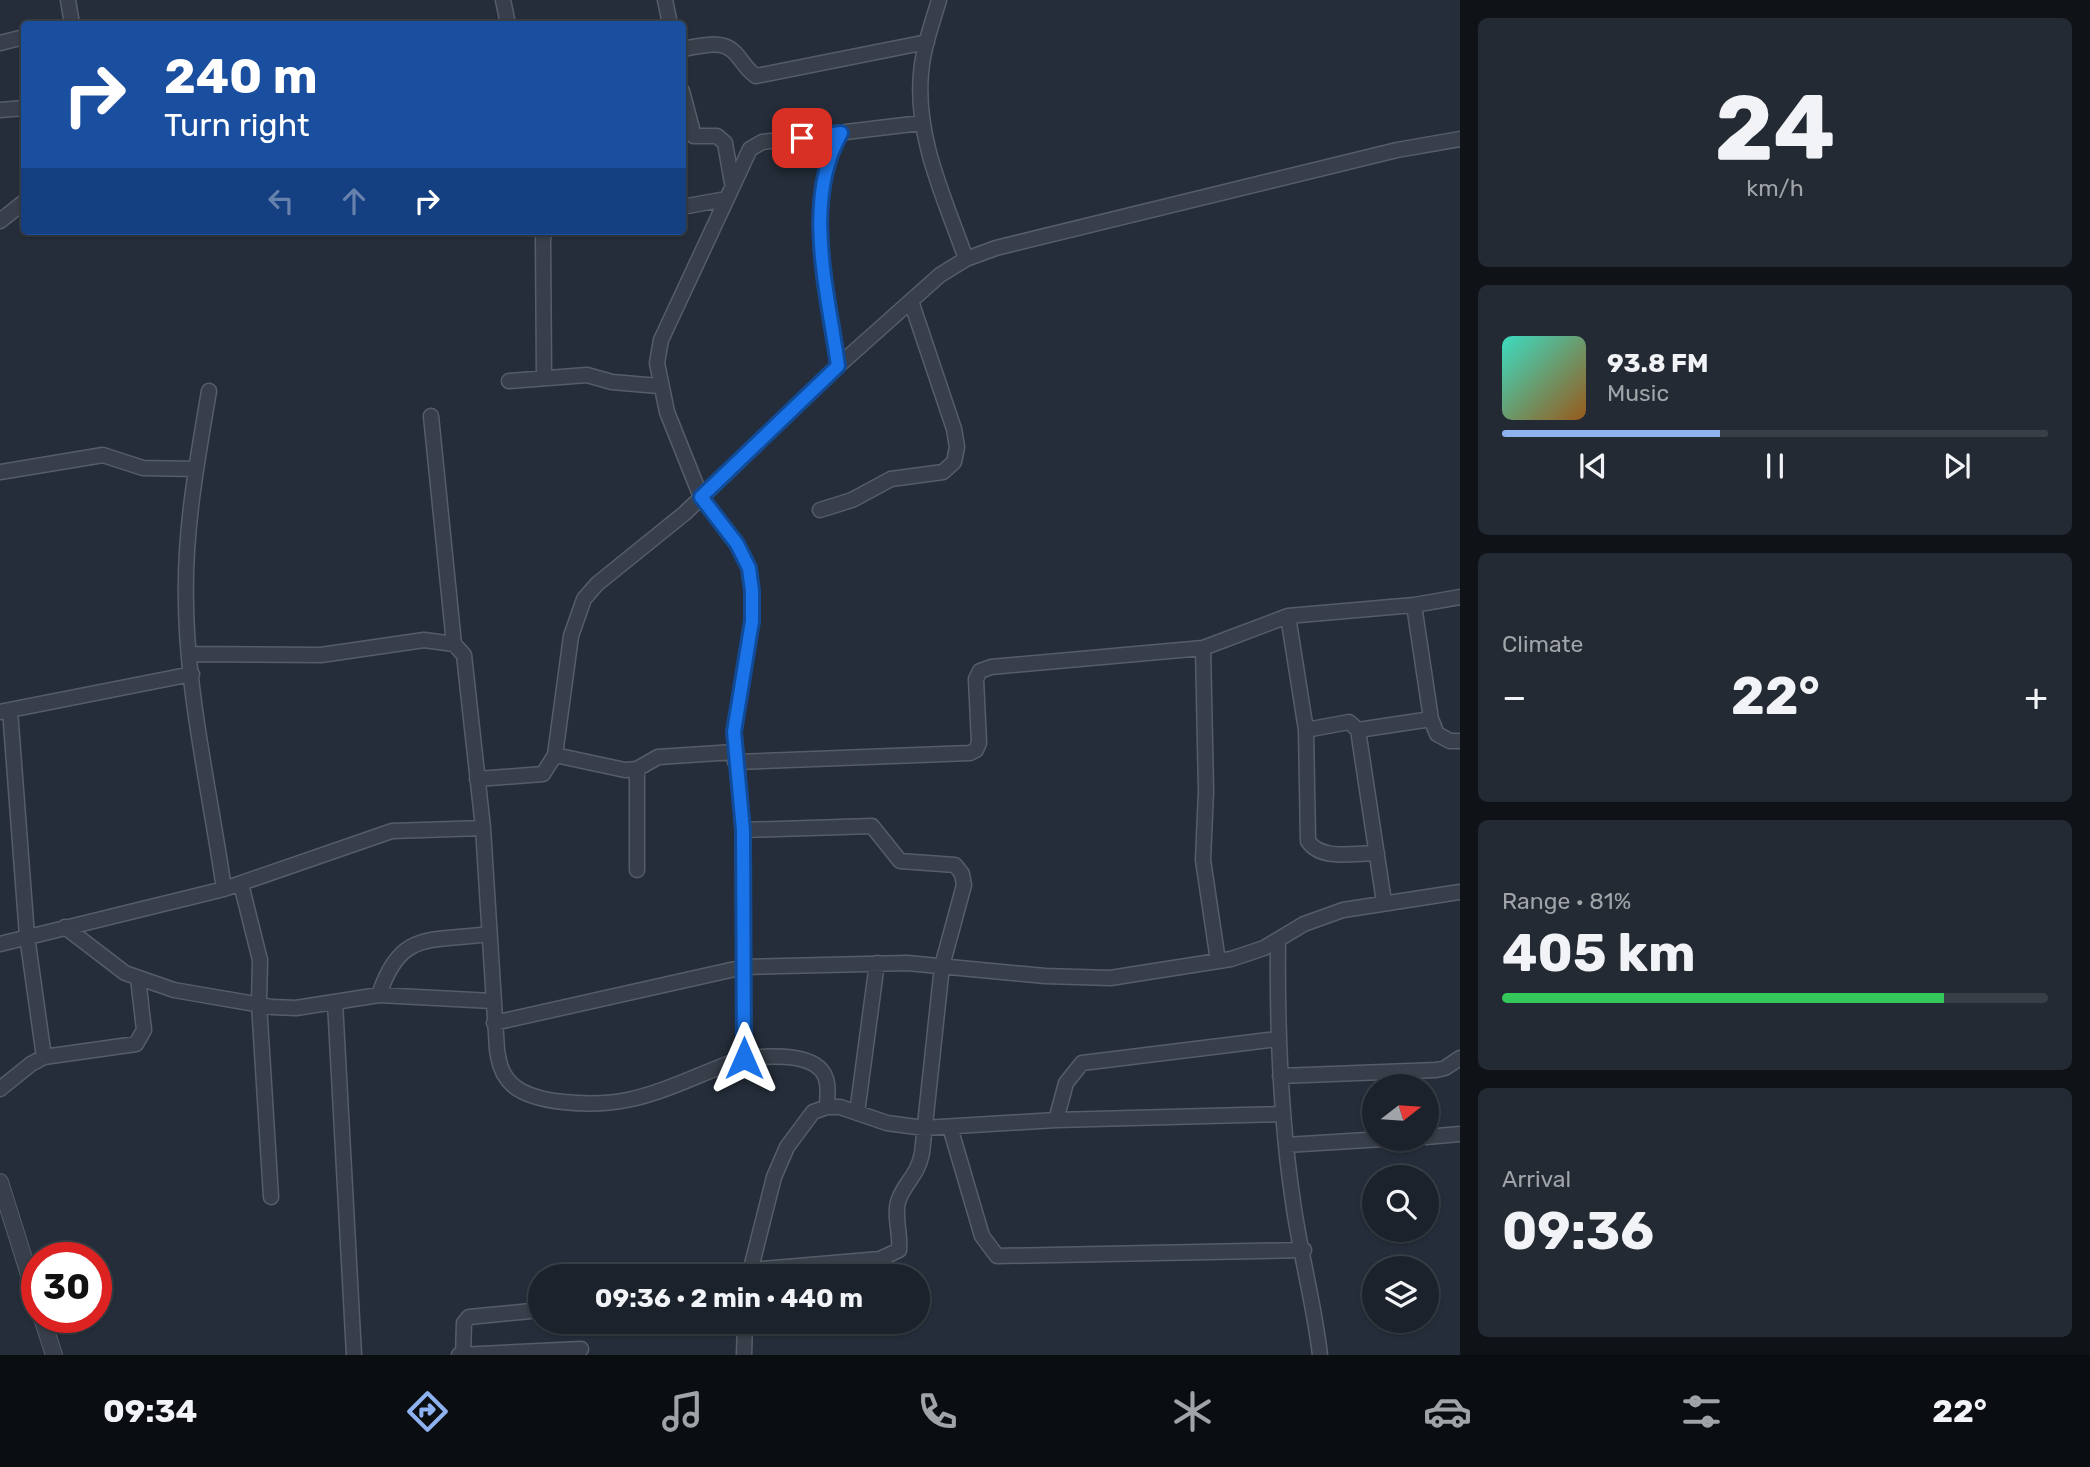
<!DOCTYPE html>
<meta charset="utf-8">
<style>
body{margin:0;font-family:Rubik,sans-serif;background:#242a33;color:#f1f3f6;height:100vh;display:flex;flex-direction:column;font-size:26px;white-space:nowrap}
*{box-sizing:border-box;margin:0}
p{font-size:23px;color:#a0a4a9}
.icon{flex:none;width:38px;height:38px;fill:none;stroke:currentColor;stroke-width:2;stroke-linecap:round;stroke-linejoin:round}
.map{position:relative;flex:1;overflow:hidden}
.details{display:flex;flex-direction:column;gap:18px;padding:18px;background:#0f1318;width:630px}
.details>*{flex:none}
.guide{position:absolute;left:21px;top:21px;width:665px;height:214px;border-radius:7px;box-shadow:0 2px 5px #0004,0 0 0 2px #393f47;background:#1a4fa0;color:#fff;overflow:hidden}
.needle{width:46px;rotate:73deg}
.tools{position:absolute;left:1362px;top:1074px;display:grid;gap:14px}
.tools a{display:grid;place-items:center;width:77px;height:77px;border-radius:50%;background:#1b222b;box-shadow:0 2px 5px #0004,0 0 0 2px #393f47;font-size:35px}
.speed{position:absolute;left:21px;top:1242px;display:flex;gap:14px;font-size:35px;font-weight:700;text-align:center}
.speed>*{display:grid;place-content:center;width:91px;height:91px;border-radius:50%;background:#1b222b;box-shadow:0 2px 5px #0004,0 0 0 2px #393f47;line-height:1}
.speed .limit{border:10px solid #d22;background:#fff;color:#111}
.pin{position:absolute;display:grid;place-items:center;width:60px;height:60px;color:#fff;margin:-30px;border-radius:14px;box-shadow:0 4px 10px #0006}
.me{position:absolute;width:77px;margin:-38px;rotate:0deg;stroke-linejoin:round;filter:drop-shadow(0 0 5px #0008)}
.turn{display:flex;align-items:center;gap:24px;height:147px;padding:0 28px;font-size:32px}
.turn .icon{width:91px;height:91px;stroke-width:2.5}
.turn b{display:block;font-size:49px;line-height:60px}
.lanes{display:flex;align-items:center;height:66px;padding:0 28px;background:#0003;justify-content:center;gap:35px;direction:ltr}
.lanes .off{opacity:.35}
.big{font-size:52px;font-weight:700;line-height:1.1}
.details .tile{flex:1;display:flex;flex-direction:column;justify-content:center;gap:10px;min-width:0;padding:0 24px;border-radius:10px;background:#242a33}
.details .dial{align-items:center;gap:0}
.dial b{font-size:91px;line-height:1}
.song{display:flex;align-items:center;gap:21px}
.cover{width:84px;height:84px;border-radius:10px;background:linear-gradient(135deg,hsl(170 70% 55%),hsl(30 70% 35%))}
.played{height:7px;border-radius:4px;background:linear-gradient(90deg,#8eb1f0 40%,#393f47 40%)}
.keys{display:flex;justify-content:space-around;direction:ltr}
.heat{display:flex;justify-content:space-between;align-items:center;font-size:38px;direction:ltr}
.charge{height:10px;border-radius:5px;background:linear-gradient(90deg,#34c759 81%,#393f47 0)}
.trip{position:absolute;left:528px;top:1264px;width:402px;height:70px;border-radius:35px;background:#1b222b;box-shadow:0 2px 5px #0004,0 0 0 2px #393f47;font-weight:700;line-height:70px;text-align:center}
.dock{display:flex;height:112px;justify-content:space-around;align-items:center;background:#0b0e11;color:#a0a4a9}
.dock .icon{width:49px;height:49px}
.dock .selected{color:#8eb1f0}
.dock b{font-size:32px;color:#f1f3f6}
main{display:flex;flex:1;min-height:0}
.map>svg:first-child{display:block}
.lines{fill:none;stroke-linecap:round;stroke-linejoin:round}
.minor-casing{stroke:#565d68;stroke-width:17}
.tertiary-casing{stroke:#565d68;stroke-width:18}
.minor{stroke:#383f4a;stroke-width:14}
.tertiary{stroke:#383f4a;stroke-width:16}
.route-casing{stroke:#114b97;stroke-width:18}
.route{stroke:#1a73e8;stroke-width:12}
</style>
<main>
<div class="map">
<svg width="1460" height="1355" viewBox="0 0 1460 1355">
<rect width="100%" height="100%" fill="#242d39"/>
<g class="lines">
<g class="minor-casing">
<path id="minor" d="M 68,0 L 72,24
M 503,0 L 508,24
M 665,0 L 670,24
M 939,0 C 932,24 923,48 921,73 C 915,138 945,199 966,259
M 0,43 L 24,37
M 682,49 C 698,47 720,39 733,51 C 742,59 745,69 756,76 L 927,42
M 682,91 L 694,136 L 717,136 L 725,143 L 732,183
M 0,110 L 24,108
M 682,207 L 726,199
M 0,221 L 24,202
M 838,366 C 828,292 802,201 841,133
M 544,378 L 543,237 L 546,231
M 509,381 L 587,375 L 612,382 L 659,386
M 209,391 C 197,462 184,531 186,603 C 187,695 211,798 224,889
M 431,416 L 454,644
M 0,472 L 103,455 L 143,468 L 196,469
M 820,510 L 852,500 L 891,479 L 943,472 L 954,462 L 957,447 L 954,429 L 911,301
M 1414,605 L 1431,719 L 1437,734 L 1450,741 L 1460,741
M 1288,616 L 1306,730 L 1349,722 L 1358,730 L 1384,902
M 1203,648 L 1206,791 L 1203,860 L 1218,961
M 189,654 L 321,655 L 424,640 L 454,644 L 464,655 L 483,828 L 497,1050 C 499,1061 500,1070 508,1080 C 528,1106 597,1106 627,1100 C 667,1092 705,1071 744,1058 C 767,1056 818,1051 826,1079 C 829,1087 827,1099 827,1107
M 10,710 L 27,936 L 44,1057
M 0,712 L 192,674
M 1306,730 L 1308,841 C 1321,861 1355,853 1377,853
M 1358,730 L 1431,719
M 555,755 L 625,770 L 637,769 L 658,757 L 734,752
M 735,762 L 970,753 L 976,750 L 979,743 L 976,679 L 980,671 L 991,667 L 1203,648 L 1288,616 L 1414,605 L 1460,597
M 637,769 L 637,870
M 477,779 L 543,774 L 555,755 L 571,636 L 584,599 L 597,584 L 685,513 L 838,366 L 940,275 L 966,259 L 996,248 L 1397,150 L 1460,139
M 743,830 L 872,826 L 900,861 L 955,865 L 962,874 L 964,885 L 942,966 L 922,1153 C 918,1175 906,1181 899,1199 C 893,1214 901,1234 899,1250 L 880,1259 L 750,1270
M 241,884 L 260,960 L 259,1004 L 271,1197
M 65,927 L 125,973 L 174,990 L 272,1007 L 296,1008 L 379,995 L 492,1001
M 1278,940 C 1277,1028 1280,1115 1293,1202 C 1300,1253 1314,1303 1320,1355
M 0,944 L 224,889 L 392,831 L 483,828
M 379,995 C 400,930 429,942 489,934
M 335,1002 L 354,1355
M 494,1023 L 744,967 L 907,963 L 1045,976 L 1110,978 L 1231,959 L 1264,948 L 1304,924 L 1343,910 L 1460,892
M 744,1058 L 743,830 L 734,731 L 752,621 L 752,591 L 749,568 L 737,544 L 701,497 L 667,412 L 657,363 L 661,340 L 750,149 L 762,142 L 921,123
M 1280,1076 L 1436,1070 L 1445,1068 L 1460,1058
M 0,1089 L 31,1064 L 44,1057 L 136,1044 L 144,1030 L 138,978
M 857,1113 L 877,963
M 1056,1120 L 1066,1083 L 1082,1063 L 1277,1039
M 950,1127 L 982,1236 L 997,1256 L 1304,1250
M 1426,1137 L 1460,1134
M 1286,1145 L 1383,1139
M 749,1276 L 774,1177 L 787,1147 L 813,1112 L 827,1107 L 840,1107 L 887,1123 L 924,1128 L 1056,1120 L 1282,1114
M 459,1355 L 581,1349
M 463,1355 L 464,1323 L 469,1317 L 541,1310
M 744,1355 L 745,1321"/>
</g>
<g class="tertiary-casing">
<path id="tertiary" d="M 0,1182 L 37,1300
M 42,1318 L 54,1355"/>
</g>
<use href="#minor" class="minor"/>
<use href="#tertiary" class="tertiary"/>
</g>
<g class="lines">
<g class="route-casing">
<path id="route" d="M 744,1058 L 743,830 L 734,732 L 752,621 L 752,591 L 749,568 L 737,544 L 701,497 L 838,366 C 828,292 802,201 841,133 L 802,138"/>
</g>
<use href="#route" class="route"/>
</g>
</svg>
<div class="tools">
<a><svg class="needle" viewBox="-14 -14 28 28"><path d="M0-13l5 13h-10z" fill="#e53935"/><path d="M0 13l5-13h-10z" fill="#a0a4a9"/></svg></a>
<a><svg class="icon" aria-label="search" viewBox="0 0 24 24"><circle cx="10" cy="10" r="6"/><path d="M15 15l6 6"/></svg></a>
<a><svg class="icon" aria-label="layers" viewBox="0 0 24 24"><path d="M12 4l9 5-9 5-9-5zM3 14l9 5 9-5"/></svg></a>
</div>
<div class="speed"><div class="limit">30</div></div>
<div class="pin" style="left:802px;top:138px;background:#d93025"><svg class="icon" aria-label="arrive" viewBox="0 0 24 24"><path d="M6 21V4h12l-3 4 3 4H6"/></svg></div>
<svg class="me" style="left:744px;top:1058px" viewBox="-20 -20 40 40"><path d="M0-17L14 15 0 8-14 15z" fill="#1a73e8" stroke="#fff" stroke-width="4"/></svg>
<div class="trip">09:36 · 2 min · 440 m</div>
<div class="guide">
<div class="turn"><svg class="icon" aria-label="right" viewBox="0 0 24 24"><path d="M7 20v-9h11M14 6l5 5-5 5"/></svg><div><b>240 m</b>Turn right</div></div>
<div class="lanes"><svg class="icon off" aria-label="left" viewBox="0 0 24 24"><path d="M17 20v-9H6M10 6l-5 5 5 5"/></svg><svg class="icon off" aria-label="ahead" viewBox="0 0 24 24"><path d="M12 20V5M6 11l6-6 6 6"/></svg><svg class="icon" aria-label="right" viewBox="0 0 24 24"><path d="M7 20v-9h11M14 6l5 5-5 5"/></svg></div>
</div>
</div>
<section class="details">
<div class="tile dial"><b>24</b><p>km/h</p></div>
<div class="tile">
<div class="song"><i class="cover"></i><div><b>93.8 FM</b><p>Music</p></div></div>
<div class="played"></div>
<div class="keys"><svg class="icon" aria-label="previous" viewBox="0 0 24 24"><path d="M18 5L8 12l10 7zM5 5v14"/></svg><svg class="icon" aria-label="pause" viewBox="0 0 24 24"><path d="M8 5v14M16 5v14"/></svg><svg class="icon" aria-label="next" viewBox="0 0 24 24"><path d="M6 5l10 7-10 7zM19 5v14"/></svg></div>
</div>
<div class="tile"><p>Climate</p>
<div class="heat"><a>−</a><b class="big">22°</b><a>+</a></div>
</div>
<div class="tile"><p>Range · 81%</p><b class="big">405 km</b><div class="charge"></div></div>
<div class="tile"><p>Arrival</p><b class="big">09:36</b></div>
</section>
</main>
<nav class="dock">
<b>09:34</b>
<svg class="icon selected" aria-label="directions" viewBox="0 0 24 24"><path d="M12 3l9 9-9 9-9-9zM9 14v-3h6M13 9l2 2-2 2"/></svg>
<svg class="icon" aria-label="music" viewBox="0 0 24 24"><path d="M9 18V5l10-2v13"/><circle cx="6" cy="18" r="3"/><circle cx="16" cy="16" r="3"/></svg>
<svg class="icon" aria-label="phone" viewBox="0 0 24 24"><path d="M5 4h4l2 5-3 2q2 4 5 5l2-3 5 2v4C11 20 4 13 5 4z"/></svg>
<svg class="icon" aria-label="climate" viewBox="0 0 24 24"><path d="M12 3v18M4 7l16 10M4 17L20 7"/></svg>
<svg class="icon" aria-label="car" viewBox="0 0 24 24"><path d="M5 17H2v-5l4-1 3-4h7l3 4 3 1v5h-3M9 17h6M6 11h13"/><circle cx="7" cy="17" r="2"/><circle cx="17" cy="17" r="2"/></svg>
<svg class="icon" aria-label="filters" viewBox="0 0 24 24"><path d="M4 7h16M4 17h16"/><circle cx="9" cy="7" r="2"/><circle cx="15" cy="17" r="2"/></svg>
<b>22°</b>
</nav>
